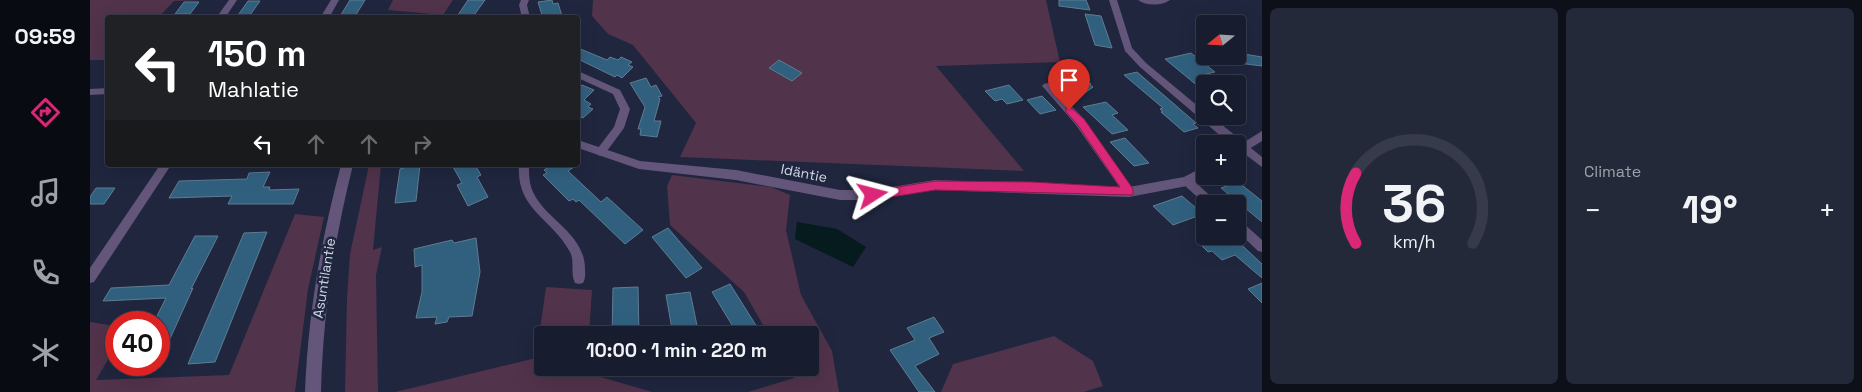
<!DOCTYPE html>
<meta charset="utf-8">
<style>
body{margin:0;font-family:"Space Grotesk",sans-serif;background:#24293a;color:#f1f3f6;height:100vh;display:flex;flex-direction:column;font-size:19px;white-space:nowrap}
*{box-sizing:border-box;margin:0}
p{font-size:16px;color:#9ea1aa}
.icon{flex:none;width:28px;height:28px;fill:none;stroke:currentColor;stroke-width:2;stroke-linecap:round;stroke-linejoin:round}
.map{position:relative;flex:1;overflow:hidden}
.drawer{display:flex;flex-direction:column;gap:8px;padding:8px;background:#0d0f19;width:600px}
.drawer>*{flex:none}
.top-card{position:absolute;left:15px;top:15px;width:475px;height:152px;border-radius:5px;box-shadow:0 5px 20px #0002,0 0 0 1px #363a4a;background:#202124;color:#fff;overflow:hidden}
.needle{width:32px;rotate:252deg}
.controls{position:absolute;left:1106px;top:15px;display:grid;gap:10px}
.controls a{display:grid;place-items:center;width:50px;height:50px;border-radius:5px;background:#171c2e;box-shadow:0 5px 20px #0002,0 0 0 1px #363a4a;font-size:25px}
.speed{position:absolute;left:15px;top:311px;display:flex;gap:10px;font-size:25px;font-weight:700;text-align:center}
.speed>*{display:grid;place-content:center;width:65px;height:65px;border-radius:50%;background:#171c2e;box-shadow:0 5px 20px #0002,0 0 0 1px #363a4a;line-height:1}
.speed .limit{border:8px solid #d22;background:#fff;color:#111}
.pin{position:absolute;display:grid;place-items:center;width:42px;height:42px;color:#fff;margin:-51px -21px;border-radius:50% 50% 50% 0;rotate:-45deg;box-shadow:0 0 5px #0007}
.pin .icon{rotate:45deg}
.me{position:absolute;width:55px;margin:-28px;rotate:81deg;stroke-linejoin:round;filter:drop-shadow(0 0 4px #0008)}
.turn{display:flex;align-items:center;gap:18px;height:105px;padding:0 20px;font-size:22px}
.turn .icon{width:65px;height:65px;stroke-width:2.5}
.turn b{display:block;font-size:35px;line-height:42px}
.lanes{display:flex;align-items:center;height:48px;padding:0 20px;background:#0003;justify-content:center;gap:25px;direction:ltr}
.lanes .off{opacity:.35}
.big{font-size:38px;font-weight:700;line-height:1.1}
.drawer .widget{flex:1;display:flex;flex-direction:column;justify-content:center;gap:8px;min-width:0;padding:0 18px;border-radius:8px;background:#24293a}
.drawer .dial{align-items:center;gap:0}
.dial svg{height:130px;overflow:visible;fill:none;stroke:#363a4a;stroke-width:7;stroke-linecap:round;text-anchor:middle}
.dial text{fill:#f1f3f6;stroke:none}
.heat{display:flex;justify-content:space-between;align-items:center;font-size:28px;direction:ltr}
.drawer .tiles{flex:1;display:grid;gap:8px;grid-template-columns:repeat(2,1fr)}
.trip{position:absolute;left:444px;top:326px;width:285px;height:50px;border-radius:5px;background:#171c2e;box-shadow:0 5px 20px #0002,0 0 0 1px #363a4a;font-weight:700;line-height:50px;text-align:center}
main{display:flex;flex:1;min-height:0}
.menu{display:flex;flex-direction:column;width:90px;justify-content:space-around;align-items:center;background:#090b12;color:#9ea1aa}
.menu .icon{width:35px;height:35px}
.menu .active{color:#db2777}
.menu b{font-size:22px;color:#f1f3f6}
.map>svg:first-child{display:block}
.green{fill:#51334b}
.water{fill:#051b1e}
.building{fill:#31607f;stroke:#5f7c91}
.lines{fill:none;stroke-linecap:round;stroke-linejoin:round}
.minor{fill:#64567a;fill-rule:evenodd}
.tertiary{fill:#64567a;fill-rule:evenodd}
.route{fill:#db2777;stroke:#8e194d}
.labels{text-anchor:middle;stroke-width:5;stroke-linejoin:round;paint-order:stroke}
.street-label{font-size:14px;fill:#d2d7e7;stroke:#1f263e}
</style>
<main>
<nav class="menu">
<b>09:59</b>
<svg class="icon active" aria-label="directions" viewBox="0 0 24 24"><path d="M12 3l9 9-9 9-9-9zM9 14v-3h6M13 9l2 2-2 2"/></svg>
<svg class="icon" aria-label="music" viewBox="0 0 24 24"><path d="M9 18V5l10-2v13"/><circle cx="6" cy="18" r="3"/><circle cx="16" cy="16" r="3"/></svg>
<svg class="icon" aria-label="phone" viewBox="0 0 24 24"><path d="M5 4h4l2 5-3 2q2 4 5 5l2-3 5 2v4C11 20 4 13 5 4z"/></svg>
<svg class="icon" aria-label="climate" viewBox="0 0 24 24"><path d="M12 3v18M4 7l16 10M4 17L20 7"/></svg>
</nav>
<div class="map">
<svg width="1172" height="392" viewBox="0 0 1172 392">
<rect width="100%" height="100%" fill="#1f263e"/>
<path class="green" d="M 0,0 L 114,0 L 84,1 L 69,17 L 18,18 L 17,60 L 0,60 Z
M 303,0 L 363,0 L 353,15 L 298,10 Z
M 503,0 L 956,0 L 970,62 L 846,66 L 934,171 L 590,157 L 606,123 L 543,45 L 518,34 L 502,16 Z
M 279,165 L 291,165 L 283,250 L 292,247 L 286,275 L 288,392 L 255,392 L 257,298 L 260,254 Z
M 582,175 L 681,187 L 700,195 L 696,230 L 711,295 L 742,351 L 749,392 L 658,392 L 704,378 L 699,368 L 720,368 L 720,335 L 679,335 L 654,292 L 580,225 L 577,186 Z
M 205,214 L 234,217 L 218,289 L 205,392 L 0,392 L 0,322 L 26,326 L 26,346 L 6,380 L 139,375 Z
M 456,287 L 502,290 L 499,335 L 452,335 L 452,368 L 497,368 L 497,373 L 562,392 L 305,392 L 446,358 Z
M 964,336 L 1003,361 L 1013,386 L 994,392 L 851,392 L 863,364 Z"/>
<path class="water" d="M 707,222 L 747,229 L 776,247 L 763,267 L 705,239 Z"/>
<path class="building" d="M 260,0 L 275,0 L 264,18 L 249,18 Z
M 378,0 L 395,0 L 382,18 L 366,18 Z
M 462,0 L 463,4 L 468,3 L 472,16 L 453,18 L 448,2 Z
M 969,0 L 996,0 L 1000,10 L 969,6 Z
M 158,1 L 170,1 L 158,18 L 146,18 Z
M 94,2 L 109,2 L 100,14 L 85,14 Z
M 995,14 L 1011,16 L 1022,48 L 1005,45 Z
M 488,48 L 517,60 L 520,57 L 528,60 L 531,57 L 542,62 L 538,65 L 543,67 L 532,78 L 527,75 L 525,77 L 488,59 Z
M 1101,53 L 1125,72 L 1112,75 L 1115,77 L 1115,92 L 1075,59 Z
M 1148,53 L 1172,57 L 1172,66 L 1148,63 Z
M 689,60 L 712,73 L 702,81 L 679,68 Z
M 1047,72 L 1106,123 L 1103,124 L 1108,128 L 1094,132 L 1071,112 L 1073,112 L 1070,109 L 1073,108 L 1034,75 Z
M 983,73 L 1001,84 L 1000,85 L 1003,87 L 992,95 L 970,82 Z
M 556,78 L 561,87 L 566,85 L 572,96 L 568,97 L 570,99 L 564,121 L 571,121 L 567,137 L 550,135 L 551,129 L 548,129 L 555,107 L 540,83 Z
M 492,85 L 504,90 L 494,100 L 501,104 L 498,107 L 503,109 L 493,118 L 488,116 L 488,89 Z
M 919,85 L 933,100 L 917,104 L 912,99 L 905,101 L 895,91 Z
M 952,96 L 966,110 L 950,114 L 937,100 Z
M 1016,102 L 1028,113 L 1022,115 L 1038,130 L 1022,134 L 993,107 Z
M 1035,138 L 1059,163 L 1044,166 L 1020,142 Z
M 315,165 L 330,165 L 326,201 L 305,203 L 310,169 L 314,168 Z
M 362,165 L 385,165 L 391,175 L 387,177 L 398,197 L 378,206 L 367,185 L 372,183 Z
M 462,165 L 487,165 L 478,171 L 511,202 L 517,197 L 553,230 L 535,244 L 489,200 L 486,202 L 483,199 L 479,201 L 453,175 L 457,173 L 454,170 Z
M 180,172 L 173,187 L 180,187 L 179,190 L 209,189 L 203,204 L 138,204 L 142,196 L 79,198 L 89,181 L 157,179 L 159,173 Z
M 1148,182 L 1172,201 L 1172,222 L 1131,188 Z
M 6,188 L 25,188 L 14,204 L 0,204 L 0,197 Z
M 1092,196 L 1113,214 L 1083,225 L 1063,206 Z
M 578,228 L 612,268 L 596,278 L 562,237 Z
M 177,232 L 125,362 L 98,364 L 154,233 Z
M 105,236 L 128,236 L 101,289 L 103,288 L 69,363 L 69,322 L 64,322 L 76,298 L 13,301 L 21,288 L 79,285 Z
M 1127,236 L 1142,236 L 1172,264 L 1172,278 L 1145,255 L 1132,260 L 1122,251 L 1118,252 L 1109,243 Z
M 386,238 L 390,272 L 382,316 L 359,317 L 357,322 L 345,324 L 347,317 L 326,318 L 332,292 L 332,265 L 325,267 L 324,249 L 362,240 L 364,243 Z
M 1172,283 L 1172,303 L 1158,289 Z
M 640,284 L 672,335 L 648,335 L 622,292 Z
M 548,287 L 549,335 L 522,335 L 523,288 Z
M 600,292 L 609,335 L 583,335 L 576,295 Z
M 844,317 L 854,332 L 839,338 L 849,354 L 825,366 L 845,392 L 829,392 L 800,350 L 825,340 L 817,328 Z"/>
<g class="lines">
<path class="minor" d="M 139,0 L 147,0 L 135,18 L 126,18 Z
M 241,0 L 249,0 L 239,18 L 230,18 Z
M 431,0 L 439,0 L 437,5 L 440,18 L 432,18 L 429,5 Z
M 1019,0 L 1027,0 L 1042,48 L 1056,63 L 1115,112 L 1115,116 L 1121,116 L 1172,157 L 1172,167 L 1148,149 L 1148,144 L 1140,144 L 1050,67 L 1035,51 Z
M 1048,0 L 1080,0 C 1072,6 1056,6 1048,0 Z
M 488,71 L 530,90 L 540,109 L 534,128 L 514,155 L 510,156 L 505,152 L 524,127 L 530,109 L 523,94 L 488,78 Z
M 957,83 L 960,84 L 994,119 L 1043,189 L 1045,192 L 1043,195 L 1035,195 L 986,125 L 954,88 L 952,86 L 954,84 Z
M 18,88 L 18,94 L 0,95 L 0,89 Z
M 70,165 L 81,165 L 4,282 L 0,283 L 0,268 Z
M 429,165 L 439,165 C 439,174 439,183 443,192 C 456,220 494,233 495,268 C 495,273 496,278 493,283 L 489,284 L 485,283 C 480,273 485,262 480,252 C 462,218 426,210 429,165 Z
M 1097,177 L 1101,178 L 1129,204 L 1115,204 L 1093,184 L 1091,181 L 1093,178 Z
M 1148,220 L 1152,222 L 1172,240 L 1172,252 L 1168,251 L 1148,232 Z"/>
<path class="tertiary" d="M 1172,131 L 1172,141 L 1148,156 L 1148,146 Z
M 488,140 L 550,161 L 646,170 L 750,190 L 783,190 L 845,180 L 1039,187 L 1094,177 L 1115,166 L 1116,176 L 1097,186 L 1039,197 L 845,190 L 783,200 L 750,200 L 646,180 L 549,169 L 488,148 Z
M 251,165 L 263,165 C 244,240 233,315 231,392 L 215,392 C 218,314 231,240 251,165 Z"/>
</g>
<path class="route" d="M 979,106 L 994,119 L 1043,189 L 1043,195 L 845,190 L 783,200 L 777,195 L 783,191 L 845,181 L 942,182 L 1030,187 L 987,124 L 976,112 L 976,107 Z"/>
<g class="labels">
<g class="street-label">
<text transform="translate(714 173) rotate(11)" y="5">Idäntie</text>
<text transform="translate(234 278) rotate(-81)" y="5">Asuntilantie</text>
</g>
</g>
</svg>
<div class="controls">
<a><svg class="needle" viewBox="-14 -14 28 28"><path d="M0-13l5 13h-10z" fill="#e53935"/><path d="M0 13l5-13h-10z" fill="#9ea1aa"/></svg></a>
<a><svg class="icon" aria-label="search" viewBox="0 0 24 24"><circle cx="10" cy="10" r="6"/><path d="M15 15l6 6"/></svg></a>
<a>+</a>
<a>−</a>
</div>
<div class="speed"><div class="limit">40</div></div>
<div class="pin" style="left:979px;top:110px;background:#d93025"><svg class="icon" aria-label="arrive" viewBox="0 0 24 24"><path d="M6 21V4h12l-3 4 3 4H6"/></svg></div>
<svg class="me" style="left:783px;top:195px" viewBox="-20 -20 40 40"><path d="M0-17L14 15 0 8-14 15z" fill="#db2777" stroke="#fff" stroke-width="4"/></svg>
<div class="trip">10:00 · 1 min · 220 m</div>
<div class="top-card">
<div class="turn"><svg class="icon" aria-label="left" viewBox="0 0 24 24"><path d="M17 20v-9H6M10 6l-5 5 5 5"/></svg><div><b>150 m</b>Mahlatie</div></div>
<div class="lanes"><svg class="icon" aria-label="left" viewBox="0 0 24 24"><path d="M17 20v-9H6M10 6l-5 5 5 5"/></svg><svg class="icon off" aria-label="ahead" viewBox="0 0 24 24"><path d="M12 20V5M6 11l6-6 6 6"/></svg><svg class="icon off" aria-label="ahead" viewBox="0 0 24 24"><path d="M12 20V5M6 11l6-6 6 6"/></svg><svg class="icon off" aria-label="right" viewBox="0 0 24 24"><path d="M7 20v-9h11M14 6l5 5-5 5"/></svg></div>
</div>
</div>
<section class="drawer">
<div class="tiles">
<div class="widget dial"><svg viewBox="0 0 100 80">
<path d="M14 69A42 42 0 1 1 86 69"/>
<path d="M14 69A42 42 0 0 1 14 26" stroke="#db2777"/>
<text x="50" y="56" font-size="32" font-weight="700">36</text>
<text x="50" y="72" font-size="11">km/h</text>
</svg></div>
<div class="widget"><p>Climate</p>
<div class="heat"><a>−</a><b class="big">19°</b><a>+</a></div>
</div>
</div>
</section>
</main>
